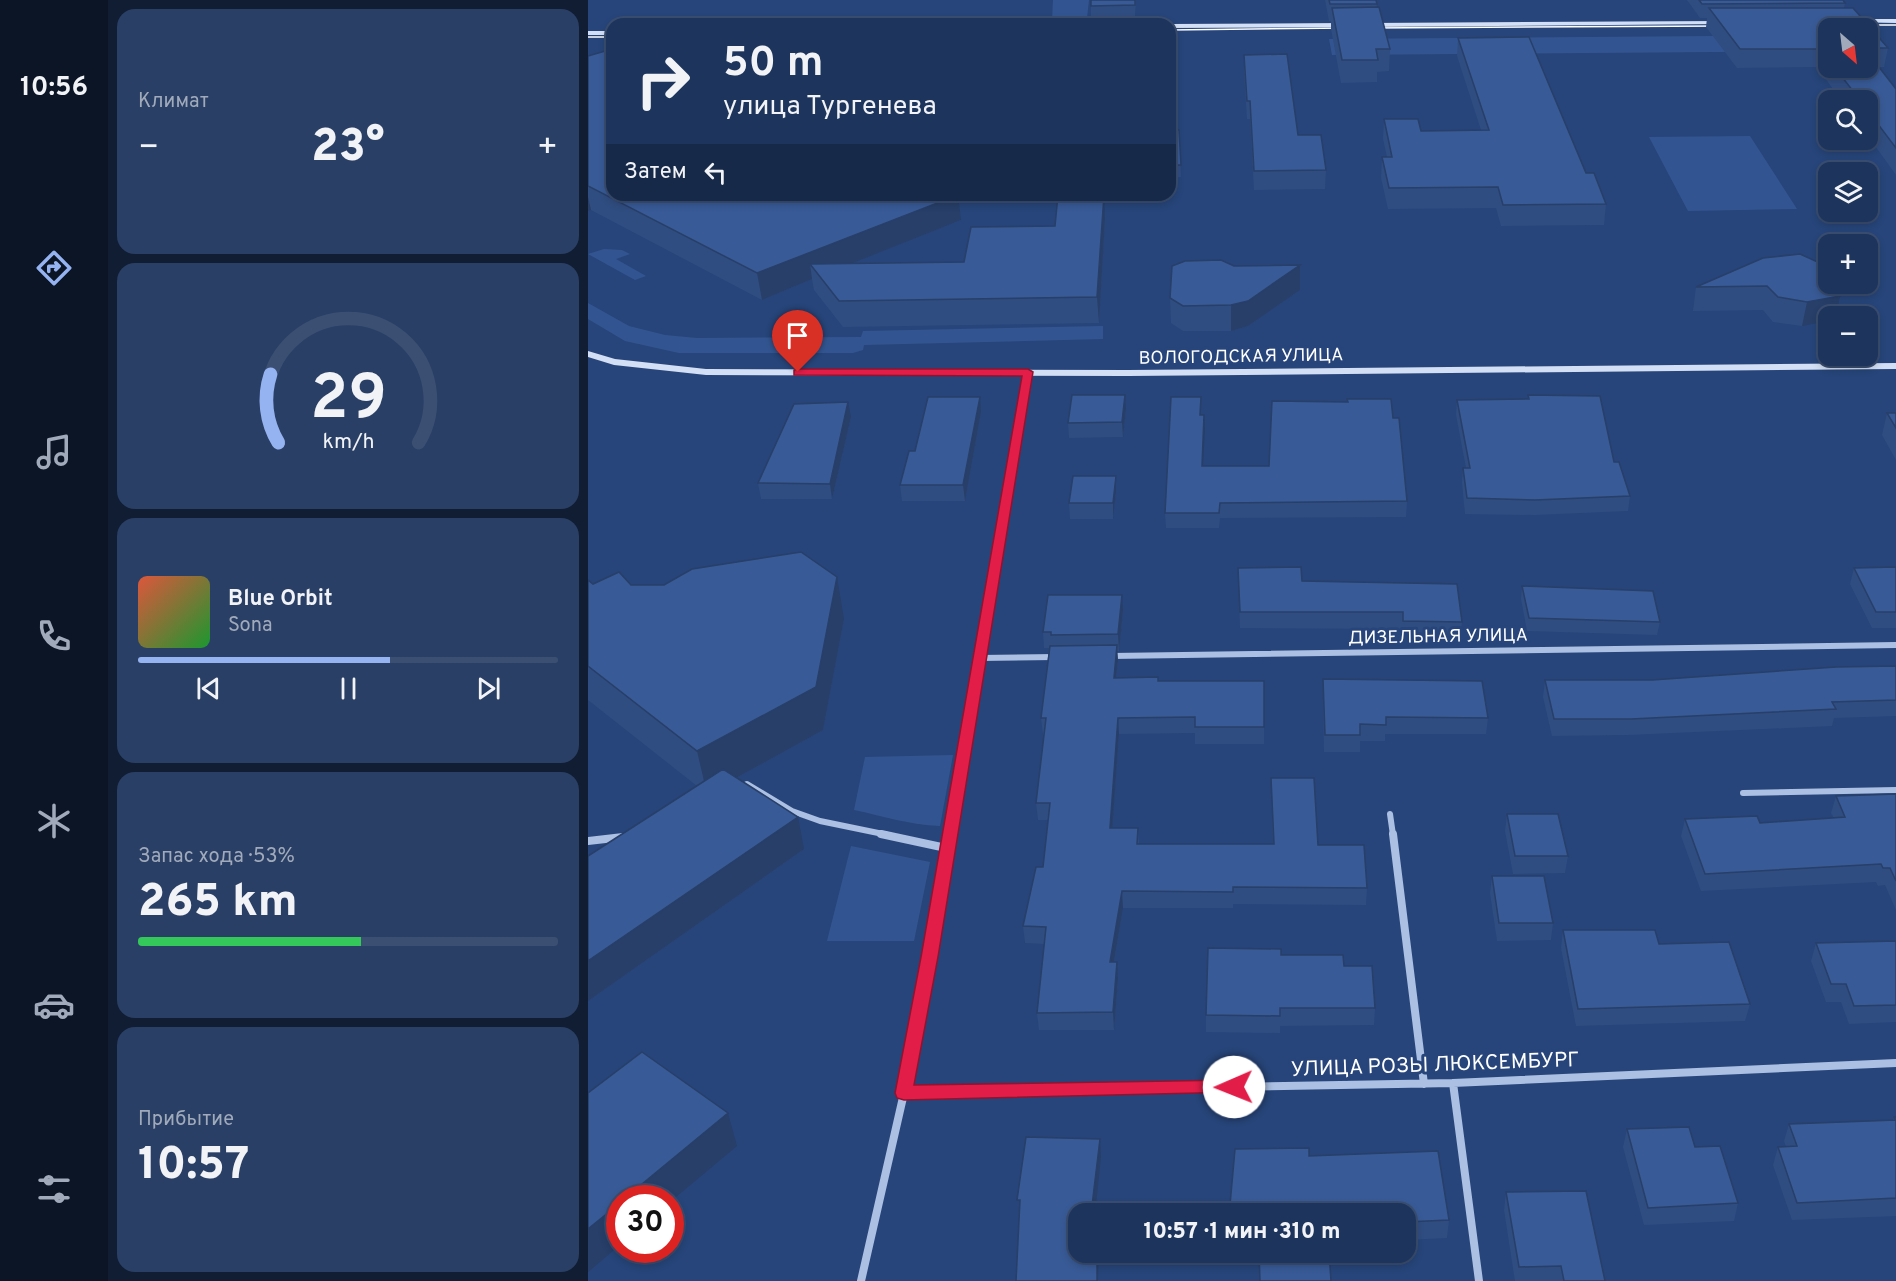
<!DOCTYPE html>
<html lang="ru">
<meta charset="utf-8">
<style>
body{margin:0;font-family:Overpass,sans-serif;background:#2a3f65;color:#f1f3f6;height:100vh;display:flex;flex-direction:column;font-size:22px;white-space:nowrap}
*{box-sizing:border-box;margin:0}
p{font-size:20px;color:#a0aabb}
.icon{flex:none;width:33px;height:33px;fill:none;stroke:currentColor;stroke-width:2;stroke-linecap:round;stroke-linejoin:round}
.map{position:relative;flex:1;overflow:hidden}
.side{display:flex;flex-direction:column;gap:9px;padding:9px;background:#101d33;width:480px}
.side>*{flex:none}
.banner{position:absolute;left:18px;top:18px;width:570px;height:183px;border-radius:18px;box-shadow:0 3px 9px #0003,0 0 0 2px #3b4f72;background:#1d345c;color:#f1f3f6;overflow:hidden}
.needle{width:39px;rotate:152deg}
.fabs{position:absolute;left:1230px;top:18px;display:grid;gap:12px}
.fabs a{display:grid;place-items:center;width:60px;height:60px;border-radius:12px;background:#1d345c;box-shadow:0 3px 9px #0003,0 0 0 2px #3b4f72;font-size:30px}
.speed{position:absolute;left:18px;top:1185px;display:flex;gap:12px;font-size:30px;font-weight:700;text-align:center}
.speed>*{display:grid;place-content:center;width:78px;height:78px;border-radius:50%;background:#1d345c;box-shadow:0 3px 9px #0003,0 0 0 2px #3b4f72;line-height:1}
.speed .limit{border:9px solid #d22;background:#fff;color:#111}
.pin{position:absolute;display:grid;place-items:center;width:51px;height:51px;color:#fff;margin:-62px -26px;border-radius:50% 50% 50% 0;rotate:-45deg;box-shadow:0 0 6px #0007}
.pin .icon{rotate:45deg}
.me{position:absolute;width:66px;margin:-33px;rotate:269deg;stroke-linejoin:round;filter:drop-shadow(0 0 4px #0008)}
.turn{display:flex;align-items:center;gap:21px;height:126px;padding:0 18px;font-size:27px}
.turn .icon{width:78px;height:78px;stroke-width:2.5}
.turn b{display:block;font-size:42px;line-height:51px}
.then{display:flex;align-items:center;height:57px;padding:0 18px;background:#0003;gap:12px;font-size:22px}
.big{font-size:45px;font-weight:800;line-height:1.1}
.side .card{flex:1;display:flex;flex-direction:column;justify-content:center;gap:9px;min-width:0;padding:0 21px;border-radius:18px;background:#2a3f65}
.side .dial{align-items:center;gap:0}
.dial svg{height:156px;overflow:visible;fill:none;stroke:#3b4f72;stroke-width:7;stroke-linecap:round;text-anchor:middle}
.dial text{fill:#f1f3f6;stroke:none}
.song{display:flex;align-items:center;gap:18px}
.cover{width:72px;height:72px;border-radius:9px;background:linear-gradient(135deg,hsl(10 70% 55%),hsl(130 70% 35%))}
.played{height:6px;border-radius:3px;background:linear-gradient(90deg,#95b2f1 60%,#3b4f72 60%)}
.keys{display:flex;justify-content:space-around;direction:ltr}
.heat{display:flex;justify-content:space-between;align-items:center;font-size:33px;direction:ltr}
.charge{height:9px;border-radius:4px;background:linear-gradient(90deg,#34c759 53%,#3b4f72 0)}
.trip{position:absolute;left:480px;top:1203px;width:348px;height:60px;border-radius:18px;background:#1d345c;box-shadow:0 3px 9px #0003,0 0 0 2px #3b4f72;font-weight:800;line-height:60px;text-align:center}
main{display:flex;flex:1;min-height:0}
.dock{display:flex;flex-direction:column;width:108px;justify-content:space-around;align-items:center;background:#0c1525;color:#a0aabb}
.dock .icon{width:42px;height:42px}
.dock .current{color:#95b2f1}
.dock b{font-size:27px;color:#f1f3f6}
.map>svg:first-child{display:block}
.green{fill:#325591}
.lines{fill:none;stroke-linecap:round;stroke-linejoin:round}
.minor-far2{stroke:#abc0e3;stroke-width:4.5}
.minor-far1{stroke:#abc0e3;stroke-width:6}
.minor{stroke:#abc0e3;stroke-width:8}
.secondary{fill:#d3dff4;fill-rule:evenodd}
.tram{stroke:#fff;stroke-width:1.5}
.wall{fill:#304d81;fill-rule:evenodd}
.shaded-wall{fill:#273f69}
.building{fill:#385a96;stroke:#273f69;stroke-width:1.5}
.route{fill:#e11d48;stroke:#92132f;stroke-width:1.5}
.labels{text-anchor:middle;stroke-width:6;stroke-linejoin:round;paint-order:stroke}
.street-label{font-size:18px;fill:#fff;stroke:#27457a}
.near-street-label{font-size:21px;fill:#fff;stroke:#27457a}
</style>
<main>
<nav class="dock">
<b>10:56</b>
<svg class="icon current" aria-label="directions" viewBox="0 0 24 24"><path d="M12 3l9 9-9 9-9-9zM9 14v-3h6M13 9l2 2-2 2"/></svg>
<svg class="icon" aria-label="music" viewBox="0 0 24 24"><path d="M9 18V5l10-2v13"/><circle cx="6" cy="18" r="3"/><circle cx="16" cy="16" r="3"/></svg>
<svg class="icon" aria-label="phone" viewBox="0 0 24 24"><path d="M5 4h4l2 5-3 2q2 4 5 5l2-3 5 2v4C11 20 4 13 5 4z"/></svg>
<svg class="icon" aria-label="climate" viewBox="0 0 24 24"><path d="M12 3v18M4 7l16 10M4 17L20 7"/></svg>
<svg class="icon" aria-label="car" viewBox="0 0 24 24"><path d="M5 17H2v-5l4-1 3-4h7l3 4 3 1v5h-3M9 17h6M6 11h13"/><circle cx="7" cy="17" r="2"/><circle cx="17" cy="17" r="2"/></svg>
<svg class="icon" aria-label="filters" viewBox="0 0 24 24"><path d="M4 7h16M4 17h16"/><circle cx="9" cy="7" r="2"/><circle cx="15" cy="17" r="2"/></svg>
</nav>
<section class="side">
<div class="card"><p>Климат</p>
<div class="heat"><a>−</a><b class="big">23°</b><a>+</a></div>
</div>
<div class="card dial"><svg viewBox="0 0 100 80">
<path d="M14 69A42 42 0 1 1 86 69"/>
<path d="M14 69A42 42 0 0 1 10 34" stroke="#95b2f1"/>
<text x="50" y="56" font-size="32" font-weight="700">29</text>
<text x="50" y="72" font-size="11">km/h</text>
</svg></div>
<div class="card">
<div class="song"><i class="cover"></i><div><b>Blue Orbit</b><p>Sona</p></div></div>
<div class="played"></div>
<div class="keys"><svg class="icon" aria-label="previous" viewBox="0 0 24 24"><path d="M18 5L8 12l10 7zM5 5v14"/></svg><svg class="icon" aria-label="pause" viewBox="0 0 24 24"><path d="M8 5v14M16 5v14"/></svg><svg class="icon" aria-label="next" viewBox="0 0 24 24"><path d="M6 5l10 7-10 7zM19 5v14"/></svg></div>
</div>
<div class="card"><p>Запас хода · 53%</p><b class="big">265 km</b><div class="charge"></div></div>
<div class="card"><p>Прибытие</p><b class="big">10:57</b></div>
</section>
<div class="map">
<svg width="1308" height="1281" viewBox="0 0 1308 1281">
<rect width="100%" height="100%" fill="#27457a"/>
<path class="green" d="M 465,0 L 501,0 L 499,18 L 525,18 L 515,23 L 464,22 Z
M 1240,35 L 1240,51 L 744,55 L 741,39 Z
M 1162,136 L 1209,209 L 1100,211 L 1061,137 Z
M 16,249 L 34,250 L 42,254 L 28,259 L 58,276 L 47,280 L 0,254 Z
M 0,303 L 41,326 L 77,335 L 109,338 L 273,337 L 275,331 L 515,326 L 515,339 L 276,345 L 275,350 L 265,353 L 91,353 L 37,341 L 0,319 Z
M 365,755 L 352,826 C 322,825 295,816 266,810 L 277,757 Z
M 263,846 L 342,862 L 326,941 L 239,941 Z"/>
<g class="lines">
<path class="minor-far2" d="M 421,487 L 440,372"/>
<path class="minor-far1" d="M 523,656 L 1308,645
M 392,658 L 467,657
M 151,788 L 159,784 L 204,811 L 232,821 L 300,835
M 1155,793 L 1308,790
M 802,814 L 805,835
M 362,835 L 421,485"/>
<path class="minor" d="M 293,834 L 358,848
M 805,834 L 836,1084
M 0,841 L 35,837
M 865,1083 L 891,1281
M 316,1093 L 865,1083 L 1308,1063
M 273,1281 L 316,1093 L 362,834"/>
<path class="secondary" d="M 1261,19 L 1308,19 L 1308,23 L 1259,22 L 1259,20 Z
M 1133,21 L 1136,23 L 1135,24 L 781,27 L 778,25 L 781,23 Z
M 582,24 L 758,23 L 761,25 L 758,27 L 582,28 Z
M 0,31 L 24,31 L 24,35 L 0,35 Z
M 0,351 L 27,359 L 118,369 L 540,370 L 1308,363 L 1308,369 L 540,376 L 118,375 L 26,365 L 0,357 Z"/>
<path class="tram" d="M 1263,25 L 1308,25
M 780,28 L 1134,26
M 582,30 L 759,28
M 0,37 L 24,37"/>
</g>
<path class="wall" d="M 503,0 L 548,0 L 547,16 L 503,17 Z
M 737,0 L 788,0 L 789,7 L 802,49 L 801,71 L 789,72 L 789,82 L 753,83 L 743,29 L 743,21 L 741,21 Z
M 1099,0 L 1255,0 L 1257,3 L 1256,8 L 1265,8 L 1300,48 L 1296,67 L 1290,67 L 1308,89 L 1308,175 L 1280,136 L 1280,100 L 1253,100 L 1229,67 L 1149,68 L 1118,27 L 1119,18 L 1112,18 ZM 1240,28 L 1280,28 L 1280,68 L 1240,68 Z
M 870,38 L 998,173 L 1018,204 L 1016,225 L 913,226 L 908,208 L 800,209 L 793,178 L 794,157 L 799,157 L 795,139 L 796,119 L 833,131 L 893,130 L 869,56 Z
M 656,55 L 710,135 L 738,170 L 737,189 L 666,190 L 662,119 L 659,119 L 656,72 Z
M 0,56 L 373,220 L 264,263 L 376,262 L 467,226 L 517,219 L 511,323 L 255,327 L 226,290 L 224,279 L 174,300 L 3,210 L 0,211 Z
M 582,130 L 591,130 L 593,177 L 582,178 Z
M 1175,258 L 1252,296 L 1214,326 L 1185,322 L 1175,310 L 1105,311 L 1108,287 Z
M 712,265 L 712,290 L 660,326 L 643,331 L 595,331 L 583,323 L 582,298 L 646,266 Z
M 940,395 L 1026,462 L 1042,496 L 1040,511 L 946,515 L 877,514 L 874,483 L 875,468 L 878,468 L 868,415 L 869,400 L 940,399 Z
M 538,409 L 535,437 L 481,438 L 480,423 Z
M 393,412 L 377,501 L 314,501 L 312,485 L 327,451 Z
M 1299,413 L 1308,413 L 1308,460 L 1294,435 Z
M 613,415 L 616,415 L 615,466 L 681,466 L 805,418 L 819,501 L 818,517 L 632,518 L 631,528 L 578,528 L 577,513 Z
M 263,417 L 244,499 L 173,499 L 170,483 Z
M 528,492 L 525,519 L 482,519 L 481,503 Z
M 1308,567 L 1308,628 L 1284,628 L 1262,584 L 1266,568 Z
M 650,568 L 714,581 L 874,622 L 872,638 L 814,637 L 814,629 L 652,628 Z
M 0,580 L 5,584 L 43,585 L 256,619 L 235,730 L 148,778 L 216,849 L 0,1001 L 0,856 L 109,786 L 0,700 Z
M 934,586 L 1072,622 L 1069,635 L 939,631 L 933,599 Z
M 535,611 L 531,651 L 529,651 L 530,661 L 528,678 L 570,681 L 676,681 L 676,744 L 607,744 L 607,733 L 531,734 L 524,828 L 550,828 L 551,844 L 685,844 L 683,778 L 730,845 L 779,888 L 778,905 L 645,904 L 645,908 L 535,908 L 526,962 L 530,979 L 526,1030 L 451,1030 L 449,1013 L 456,944 L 437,943 L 435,926 L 455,867 L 460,820 L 450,820 L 448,803 L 456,735 L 455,735 L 453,718 L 461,648 L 456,648 L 455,632 Z
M 1308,666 L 1308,716 L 1246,718 L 1244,726 L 1040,735 L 964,736 L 955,697 L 957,680 L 1064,680 Z
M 735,679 L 900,718 L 898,734 L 797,734 L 797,741 L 772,741 L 772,752 L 736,752 L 735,695 Z
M 1308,794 L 1308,910 L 1297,885 L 1290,886 L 1288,882 L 1113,891 L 1093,836 L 1097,819 L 1172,823 L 1246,818 L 1243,813 L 1248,796 Z
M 919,814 L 980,856 L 977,873 L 925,874 L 917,831 Z
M 904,876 L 965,923 L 963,940 L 909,941 L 902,893 Z
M 975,930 L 1071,944 L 1162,1004 L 1157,1021 L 988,1026 L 973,948 Z
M 1308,941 L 1308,1022 L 1261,1024 L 1253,1002 L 1238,1002 L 1223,961 L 1228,943 Z
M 693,955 L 756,966 L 787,1008 L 786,1025 L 692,1026 L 692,1033 L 618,1032 L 618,1015 Z
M 1306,1117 L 1308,1117 L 1308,1216 L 1204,1220 L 1185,1165 L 1190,1147 L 1198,1147 L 1196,1141 L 1201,1124 L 1305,1120 Z
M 1039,1129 L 1107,1147 L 1150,1203 L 1146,1221 L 1056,1225 L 1035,1147 Z
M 721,1156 L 861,1220 L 859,1238 L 818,1240 L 818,1214 L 642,1214 L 642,1205 Z
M 918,1192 L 1017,1281 L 927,1281 L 916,1210 Z"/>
<path class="shaded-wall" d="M 370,195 L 373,220 L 232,276 L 222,264 L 224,279 L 174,300 L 169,273 Z
M 516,195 L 517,219 L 511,323 L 509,297 Z
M 0,197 L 3,210 L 0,211 Z
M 712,265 L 712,290 L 660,326 L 643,331 L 643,305 Z
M 1252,296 L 1248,316 L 1240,316 L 1240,321 L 1214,326 L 1219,302 Z
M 537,395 L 538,409 L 535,437 L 534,422 Z
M 392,397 L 393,412 L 377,501 L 375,485 Z
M 260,402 L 263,417 L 244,499 L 242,484 Z
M 616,415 L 617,430 L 614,482 L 614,466 Z
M 528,476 L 528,492 L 525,519 L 525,503 Z
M 249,577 L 256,619 L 235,730 L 119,794 L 109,751 Z
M 534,595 L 535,611 L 531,651 L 530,634 Z
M 529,645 L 530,661 L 526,694 L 526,678 Z
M 530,718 L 531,734 L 523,845 L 522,828 Z
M 210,817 L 216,849 L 0,1001 L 0,961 Z
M 534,891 L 535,908 L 523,979 L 522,962 Z
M 529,962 L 530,979 L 526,1030 L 525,1012 Z
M 140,1113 L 149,1146 L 82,1202 L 82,1198 L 37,1198 Z
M 512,1139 L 513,1157 L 507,1214 L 503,1214 Z
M 32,1203 L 32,1245 L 0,1272 L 0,1229 Z
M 509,1252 L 511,1252 L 510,1281 L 509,1281 Z"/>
<path class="building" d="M 503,0 L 547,0 L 547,5 L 503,6 Z
M 741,0 L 788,0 L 789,4 L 742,4 Z
M 1111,0 L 1255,0 L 1257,3 L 1114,4 Z
M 791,7 L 802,49 L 788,49 L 790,60 L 754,60 L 744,8 Z
M 1121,8 L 1265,8 L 1300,48 L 1280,48 L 1280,28 L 1240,28 L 1240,60 L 1232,49 L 1152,49 Z
M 941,37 L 998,173 L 1006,173 L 1018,204 L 915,205 L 910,187 L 801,188 L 794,157 L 804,157 L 796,119 L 830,119 L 833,131 L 901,130 L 870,38 Z
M 24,49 L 24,195 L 370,195 L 169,273 L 0,186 L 0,56 Z
M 1280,53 L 1308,89 L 1308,148 L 1280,111 L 1280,100 L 1272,100 L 1247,68 L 1280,68 Z
M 699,54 L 710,135 L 733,135 L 738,170 L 666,171 L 662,101 L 659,101 L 656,55 Z
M 582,130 L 591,130 L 593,165 L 582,165 Z
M 470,195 L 516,195 L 509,297 L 251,301 L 222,264 L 376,262 L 383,227 L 467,226 Z
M 1212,254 L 1232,263 L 1240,277 L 1240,284 L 1245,284 L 1252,296 L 1219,302 L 1190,297 L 1179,286 L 1108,287 L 1175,258 Z
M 633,260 L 646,266 L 712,265 L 660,301 L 643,305 L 595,306 L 582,298 L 584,266 L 597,261 Z
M 484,395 L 537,395 L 534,422 L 480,423 Z
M 940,395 L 1012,396 L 1026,462 L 1031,462 L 1042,496 L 947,500 L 879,498 L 875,468 L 882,468 L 869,400 L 941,399 Z
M 340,397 L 392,397 L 375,485 L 312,485 L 321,451 L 327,451 Z
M 583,397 L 613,397 L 612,415 L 616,415 L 614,466 L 681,466 L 684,401 L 760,402 L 759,399 L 803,399 L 805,418 L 811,418 L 819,501 L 632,503 L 631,513 L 577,513 Z
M 260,402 L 242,484 L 170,483 L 206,404 Z
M 1299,413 L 1308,413 L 1308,428 Z
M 485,476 L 528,476 L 525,503 L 481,503 Z
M 213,552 L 249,577 L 228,687 L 109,751 L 0,666 L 0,580 L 5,584 L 31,572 L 43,585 L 76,585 L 104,569 Z
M 713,567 L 714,581 L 869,584 L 874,622 L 815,621 L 815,612 L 652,612 L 650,568 Z
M 1308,567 L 1308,612 L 1288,612 L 1266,568 Z
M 934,586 L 1065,591 L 1072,622 L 941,618 Z
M 460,595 L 534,595 L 530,634 L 463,635 L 463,632 L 455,632 Z
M 529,645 L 526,678 L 570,677 L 570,681 L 676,681 L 676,727 L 607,727 L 607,717 L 530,718 L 522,828 L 550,828 L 549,844 L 686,844 L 683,778 L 726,778 L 730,845 L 776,845 L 779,888 L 645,887 L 645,892 L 534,891 L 522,962 L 529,962 L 525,1012 L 449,1013 L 458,927 L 435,926 L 448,867 L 455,867 L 462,803 L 448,803 L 458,718 L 453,718 L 462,646 Z
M 1308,666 L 1308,700 L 1244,702 L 1248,709 L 1043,719 L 966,719 L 957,680 L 1064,680 L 1248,667 Z
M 735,679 L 894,681 L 900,718 L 798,717 L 798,725 L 772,724 L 772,735 L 737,735 Z
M 135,769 L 210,817 L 0,961 L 0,856 Z
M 1308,794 L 1308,881 L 1302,868 L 1295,868 L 1293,864 L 1117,874 L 1097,819 L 1169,816 L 1172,823 L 1257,817 L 1248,796 Z
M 919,814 L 970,814 L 980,856 L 927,856 Z
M 904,876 L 956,876 L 965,923 L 911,923 Z
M 975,930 L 1067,930 L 1071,944 L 1141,942 L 1162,1004 L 990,1009 Z
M 1308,941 L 1308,1005 L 1266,1006 L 1258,984 L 1243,984 L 1228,943 Z
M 620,948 L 693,949 L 693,955 L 755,955 L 756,966 L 784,966 L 787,1008 L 692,1008 L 692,1016 L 618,1015 Z
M 54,1052 L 140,1113 L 37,1198 L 32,1198 L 32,1203 L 0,1229 L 0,1093 Z
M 1306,1117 L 1308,1117 L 1308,1198 L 1209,1203 L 1190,1147 L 1209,1146 L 1201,1124 L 1307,1120 Z
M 1101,1127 L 1107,1147 L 1132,1146 L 1150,1203 L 1060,1208 L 1039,1129 Z
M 438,1137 L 512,1139 L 503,1214 L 490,1214 L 490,1252 L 509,1252 L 509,1281 L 428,1281 L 432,1200 L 429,1200 Z
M 721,1148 L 721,1156 L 850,1151 L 861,1220 L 818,1222 L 818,1214 L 670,1214 L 670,1205 L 642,1205 L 647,1149 Z
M 998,1191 L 1017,1281 L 976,1281 L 973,1266 L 931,1267 L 918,1192 Z
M 671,1252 L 741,1252 L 743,1281 L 672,1281 Z"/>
<path class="route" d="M 210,369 L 440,369 L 445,372 L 350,957 L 326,1085 L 646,1080 L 653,1082 L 655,1087 L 653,1092 L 316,1100 L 309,1098 L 307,1093 L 333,957 L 434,376 L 206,375 L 206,370 Z"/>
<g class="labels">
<g class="street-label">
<text transform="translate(653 356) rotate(-1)" y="6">ВОЛОГОДСКАЯ УЛИЦА</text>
<text transform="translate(850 636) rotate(-1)" y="6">ДИЗЕЛЬНАЯ УЛИЦА</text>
</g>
<g class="near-street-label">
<text transform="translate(847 1064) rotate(-2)" y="7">УЛИЦА РОЗЫ ЛЮКСЕМБУРГ</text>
</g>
</g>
</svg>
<div class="fabs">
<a><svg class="needle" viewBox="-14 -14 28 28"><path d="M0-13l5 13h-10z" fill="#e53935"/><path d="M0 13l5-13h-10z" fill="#a0aabb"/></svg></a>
<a><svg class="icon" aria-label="search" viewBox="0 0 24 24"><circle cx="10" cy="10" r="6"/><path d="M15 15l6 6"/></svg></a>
<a><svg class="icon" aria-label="layers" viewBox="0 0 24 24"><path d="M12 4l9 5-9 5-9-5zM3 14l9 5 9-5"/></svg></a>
<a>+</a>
<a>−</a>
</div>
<div class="speed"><div class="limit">30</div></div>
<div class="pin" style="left:210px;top:372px;background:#d93025"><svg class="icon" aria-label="arrive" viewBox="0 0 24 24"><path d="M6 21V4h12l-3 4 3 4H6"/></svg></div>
<svg class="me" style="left:646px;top:1087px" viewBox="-20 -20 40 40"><circle r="19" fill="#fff"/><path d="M0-13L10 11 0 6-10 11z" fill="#e11d48"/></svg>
<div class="trip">10:57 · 1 мин · 310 m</div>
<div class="banner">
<div class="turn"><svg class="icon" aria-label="right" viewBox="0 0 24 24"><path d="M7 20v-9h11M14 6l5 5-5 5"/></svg><div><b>50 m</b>улица Тургенева</div></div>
<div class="then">Затем<svg class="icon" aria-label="left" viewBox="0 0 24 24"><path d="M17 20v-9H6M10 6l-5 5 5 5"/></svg></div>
</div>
</div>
</main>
